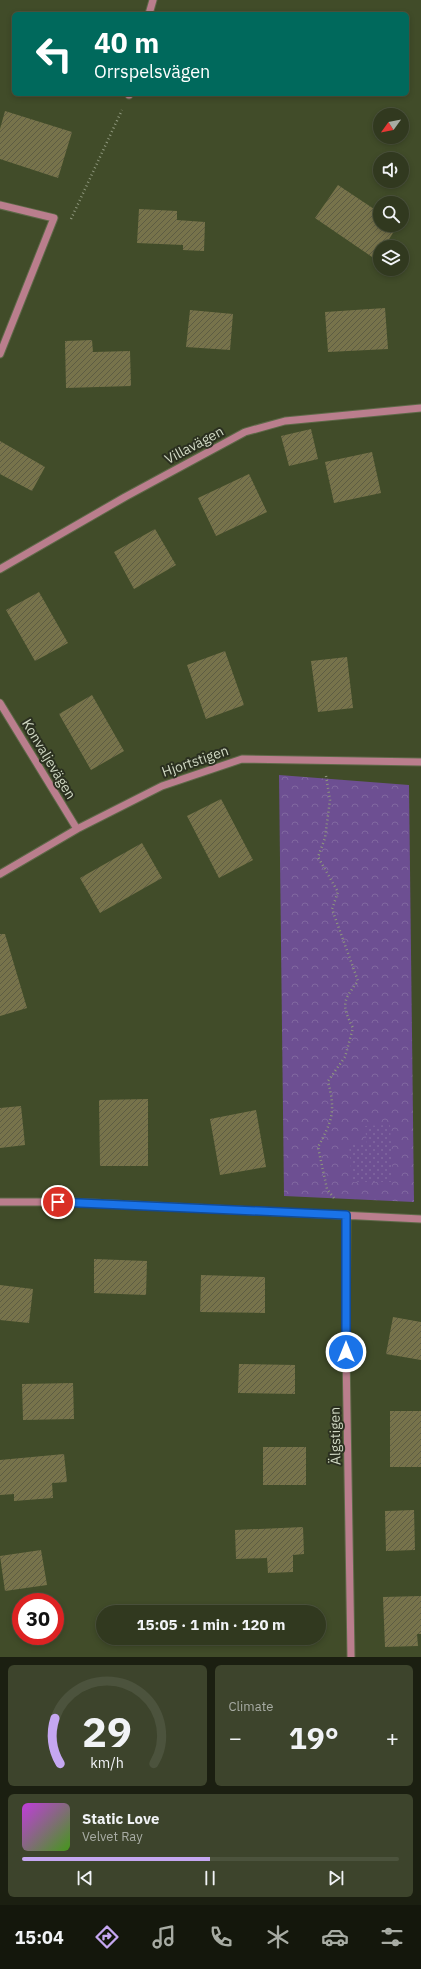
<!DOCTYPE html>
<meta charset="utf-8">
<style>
body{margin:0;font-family:"IBM Plex Sans",sans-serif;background:#3d442c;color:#f1f3f6;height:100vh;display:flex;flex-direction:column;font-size:15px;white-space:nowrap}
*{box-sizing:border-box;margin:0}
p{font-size:13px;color:#a8aca4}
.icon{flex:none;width:22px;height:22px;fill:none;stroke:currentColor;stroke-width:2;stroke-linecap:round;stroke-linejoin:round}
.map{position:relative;height:1657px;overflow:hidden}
.side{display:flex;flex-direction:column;gap:8px;padding:8px;background:#1b1f11;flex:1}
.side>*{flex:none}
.top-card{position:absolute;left:12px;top:12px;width:397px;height:84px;border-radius:6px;box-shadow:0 2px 6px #0003,0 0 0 1px #4c533d;background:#00695c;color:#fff;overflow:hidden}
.needle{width:26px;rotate:237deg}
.buttons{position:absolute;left:373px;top:108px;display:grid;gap:8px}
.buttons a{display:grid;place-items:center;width:36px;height:36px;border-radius:50%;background:#31391f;box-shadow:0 2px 6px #0003,0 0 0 1px #4c533d;font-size:20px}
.speed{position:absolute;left:12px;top:1593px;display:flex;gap:8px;font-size:20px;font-weight:700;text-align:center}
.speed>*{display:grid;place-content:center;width:52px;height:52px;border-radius:50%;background:#31391f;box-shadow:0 2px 6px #0003,0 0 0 1px #4c533d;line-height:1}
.speed .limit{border:6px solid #d22;background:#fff;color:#111}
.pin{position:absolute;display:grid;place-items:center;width:34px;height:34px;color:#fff;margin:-17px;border:2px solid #fff;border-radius:50%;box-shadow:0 1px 4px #0007}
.me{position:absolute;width:44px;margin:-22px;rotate:0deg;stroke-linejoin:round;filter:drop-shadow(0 0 3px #0008)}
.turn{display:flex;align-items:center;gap:14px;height:84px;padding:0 16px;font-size:18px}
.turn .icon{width:52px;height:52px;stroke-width:2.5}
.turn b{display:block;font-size:28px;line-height:34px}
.big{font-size:30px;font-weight:700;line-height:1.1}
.side .widget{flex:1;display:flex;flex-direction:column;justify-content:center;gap:6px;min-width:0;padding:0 14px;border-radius:6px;background:#3d442c}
.side .dial{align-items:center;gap:0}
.dial svg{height:104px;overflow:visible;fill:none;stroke:#4c533d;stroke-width:7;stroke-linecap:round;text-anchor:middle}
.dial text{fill:#f1f3f6;stroke:none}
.song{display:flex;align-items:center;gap:12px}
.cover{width:48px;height:48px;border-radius:6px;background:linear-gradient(135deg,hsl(290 70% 55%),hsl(100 70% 35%))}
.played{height:4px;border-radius:2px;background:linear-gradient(90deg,#c5a7f1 50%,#4c533d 50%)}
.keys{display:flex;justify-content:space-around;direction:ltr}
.heat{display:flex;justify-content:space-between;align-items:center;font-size:22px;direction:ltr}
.side .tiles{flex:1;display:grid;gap:8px;grid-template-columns:1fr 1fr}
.widget:last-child{grid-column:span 2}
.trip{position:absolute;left:96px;top:1605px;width:230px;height:40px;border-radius:20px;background:#31391f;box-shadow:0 2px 6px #0003,0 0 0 1px #4c533d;font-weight:700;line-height:40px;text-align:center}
.tabs{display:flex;height:64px;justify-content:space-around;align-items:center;background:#14170c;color:#a8aca4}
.tabs .icon{width:28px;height:28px}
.tabs .selected{color:#c5a7f1}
.tabs b{font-size:18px;color:#f1f3f6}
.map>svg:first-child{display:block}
.forest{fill:url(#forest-crowns)}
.park{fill:url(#park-dots)}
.building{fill:url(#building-hatch)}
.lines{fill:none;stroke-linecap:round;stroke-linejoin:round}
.minor-casing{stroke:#5e6848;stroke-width:9}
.path{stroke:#8e977c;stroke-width:2.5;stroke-dasharray:1 3;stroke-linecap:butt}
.minor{stroke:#ba7e8d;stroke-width:7}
.route-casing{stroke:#114b97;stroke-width:10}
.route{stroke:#1a73e8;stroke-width:7}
.labels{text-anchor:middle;stroke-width:4;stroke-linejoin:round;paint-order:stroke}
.street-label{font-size:14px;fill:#d0d8c3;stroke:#2b3020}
</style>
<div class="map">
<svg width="421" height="1657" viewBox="0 0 421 1657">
<defs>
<pattern id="forest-crowns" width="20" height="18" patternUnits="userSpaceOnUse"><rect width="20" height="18" fill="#6d4f92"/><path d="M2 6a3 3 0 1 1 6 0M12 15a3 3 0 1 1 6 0" fill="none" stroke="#8168a0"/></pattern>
<pattern id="park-dots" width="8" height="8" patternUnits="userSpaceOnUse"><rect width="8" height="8" fill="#6d4f92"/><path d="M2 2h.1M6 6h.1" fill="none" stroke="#8168a0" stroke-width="1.8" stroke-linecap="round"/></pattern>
<pattern id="building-hatch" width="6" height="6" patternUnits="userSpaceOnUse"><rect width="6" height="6" fill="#77734b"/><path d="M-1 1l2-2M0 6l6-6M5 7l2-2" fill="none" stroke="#5d5c43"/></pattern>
</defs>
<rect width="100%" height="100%" fill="#414c29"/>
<path class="forest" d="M 279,775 L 409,785 L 414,1202 L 284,1196 Z"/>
<path class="park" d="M 390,1125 L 393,1182 L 352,1182 L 349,1145 L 367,1145 L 365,1126 Z"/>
<path class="building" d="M 5,111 L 72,132 L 58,178 L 0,159 L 0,129 Z
M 338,185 L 380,213 L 380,225 L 398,225 L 384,247 L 380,247 L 380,252 L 375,259 L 315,218 Z
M 139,209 L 177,211 L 177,220 L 205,222 L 204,251 L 183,250 L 183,245 L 137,243 Z
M 385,308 L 388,349 L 328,352 L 325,312 Z
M 190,310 L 233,314 L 230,350 L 186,347 Z
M 92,340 L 93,352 L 130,351 L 131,386 L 66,388 L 65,341 Z
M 311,429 L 318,459 L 289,466 L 281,436 Z
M 0,441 L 45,467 L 32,491 L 0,474 Z
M 372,452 L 381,493 L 334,503 L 325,462 Z
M 249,474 L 267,512 L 216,536 L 198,498 Z
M 155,529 L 176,565 L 134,589 L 114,552 Z
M 39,592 L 68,643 L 35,661 L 6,610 Z
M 225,651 L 244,705 L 206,719 L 187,665 Z
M 347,657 L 353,708 L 318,712 L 311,661 Z
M 92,695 L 124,751 L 91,770 L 59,714 Z
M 221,799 L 253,860 L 219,878 L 187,816 Z
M 142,843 L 162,878 L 100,913 L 80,878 Z
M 0,934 L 5,934 L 27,1008 L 0,1016 Z
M 148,1099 L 148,1166 L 100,1166 L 99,1100 Z
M 21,1106 L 25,1145 L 0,1148 L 0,1108 Z
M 256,1110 L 266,1167 L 220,1175 L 210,1119 Z
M 94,1259 L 147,1261 L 146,1295 L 94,1293 Z
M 201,1275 L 265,1277 L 265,1313 L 200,1312 Z
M 0,1285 L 33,1289 L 29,1323 L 0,1320 Z
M 393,1317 L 421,1322 L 421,1360 L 386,1354 Z
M 239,1364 L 295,1365 L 295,1394 L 238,1393 Z
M 73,1383 L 74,1419 L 23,1420 L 22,1384 Z
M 390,1411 L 421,1411 L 421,1467 L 390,1467 Z
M 263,1447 L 306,1447 L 306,1485 L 263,1485 Z
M 64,1454 L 67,1482 L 52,1483 L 53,1498 L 14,1501 L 14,1494 L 0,1495 L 0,1460 Z
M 414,1510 L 415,1550 L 386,1551 L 385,1511 Z
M 303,1527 L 304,1554 L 293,1555 L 293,1572 L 268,1573 L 267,1558 L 236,1559 L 235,1530 Z
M 41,1550 L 47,1585 L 5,1591 L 0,1556 Z
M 421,1596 L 421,1634 L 417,1634 L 418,1646 L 385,1647 L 383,1597 Z"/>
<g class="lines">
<g class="minor-casing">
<path id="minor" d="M 149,14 L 153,0
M 129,95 L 129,94
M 0,205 L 54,218 L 0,354
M 0,569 L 125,497 L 245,432 L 285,421 L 421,408
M 0,703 L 77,829
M 0,874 L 77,829 L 162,786 L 242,759 L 421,762
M 0,1202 L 72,1202 L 421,1219
M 347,1215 L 346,1352 L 351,1657"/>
</g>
<path class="path" d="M 71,219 L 122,110
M 326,776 L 330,800 L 325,838 L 318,857 L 338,892 L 332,909 L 358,981 C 343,1001 341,1004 353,1028 L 345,1057 L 328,1081 C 336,1112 332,1121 318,1147 L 327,1189 L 334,1198"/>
<use href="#minor" class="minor"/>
</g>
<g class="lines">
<g class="route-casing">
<path id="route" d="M 58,1202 L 346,1215 L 346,1352"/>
</g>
<use href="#route" class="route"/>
</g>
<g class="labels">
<g class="street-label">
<text transform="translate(194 445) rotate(-28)" y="5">Villavägen</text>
<text transform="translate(49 759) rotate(59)" y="5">Konvaljevägen</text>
<text transform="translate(195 761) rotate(-19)" y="5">Hjortstigen</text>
<text transform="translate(335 1436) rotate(-91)" y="5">Älgstigen</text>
</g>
</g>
</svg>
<div class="buttons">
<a><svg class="needle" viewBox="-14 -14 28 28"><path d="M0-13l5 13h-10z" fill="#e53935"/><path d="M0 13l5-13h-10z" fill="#a8aca4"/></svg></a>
<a><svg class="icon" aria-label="sound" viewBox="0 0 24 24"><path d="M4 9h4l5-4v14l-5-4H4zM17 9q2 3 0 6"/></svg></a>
<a><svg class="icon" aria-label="search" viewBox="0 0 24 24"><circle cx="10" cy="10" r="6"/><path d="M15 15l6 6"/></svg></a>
<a><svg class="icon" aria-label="layers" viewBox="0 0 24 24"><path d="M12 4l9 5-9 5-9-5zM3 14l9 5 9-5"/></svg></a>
</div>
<div class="speed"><div class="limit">30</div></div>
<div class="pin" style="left:58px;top:1202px;background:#d93025"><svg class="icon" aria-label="arrive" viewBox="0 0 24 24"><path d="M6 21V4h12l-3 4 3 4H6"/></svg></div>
<svg class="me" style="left:346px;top:1352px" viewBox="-20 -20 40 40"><circle r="17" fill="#1a73e8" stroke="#fff" stroke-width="3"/><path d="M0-11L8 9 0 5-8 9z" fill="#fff"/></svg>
<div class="trip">15:05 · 1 min · 120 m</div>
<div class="top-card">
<div class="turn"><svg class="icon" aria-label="left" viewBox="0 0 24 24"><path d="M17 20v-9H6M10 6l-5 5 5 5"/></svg><div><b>40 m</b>Orrspelsvägen</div></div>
</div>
</div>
<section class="side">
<div class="tiles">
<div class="widget dial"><svg viewBox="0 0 100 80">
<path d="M14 69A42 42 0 1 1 86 69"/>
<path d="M14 69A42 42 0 0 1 10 34" stroke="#c5a7f1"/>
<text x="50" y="56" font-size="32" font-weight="700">29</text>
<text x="50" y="72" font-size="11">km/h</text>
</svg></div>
<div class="widget"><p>Climate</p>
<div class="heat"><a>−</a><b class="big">19°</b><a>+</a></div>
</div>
<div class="widget">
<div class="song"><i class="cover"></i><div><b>Static Love</b><p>Velvet Ray</p></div></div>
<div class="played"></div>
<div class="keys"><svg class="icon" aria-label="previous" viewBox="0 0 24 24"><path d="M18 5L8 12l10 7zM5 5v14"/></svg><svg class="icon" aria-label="pause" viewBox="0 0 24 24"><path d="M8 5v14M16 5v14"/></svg><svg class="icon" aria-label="next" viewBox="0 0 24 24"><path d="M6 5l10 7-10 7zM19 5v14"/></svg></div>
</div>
</div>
</section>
<nav class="tabs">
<b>15:04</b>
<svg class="icon selected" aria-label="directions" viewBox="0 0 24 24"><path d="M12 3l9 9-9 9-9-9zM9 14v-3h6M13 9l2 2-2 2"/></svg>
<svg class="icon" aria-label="music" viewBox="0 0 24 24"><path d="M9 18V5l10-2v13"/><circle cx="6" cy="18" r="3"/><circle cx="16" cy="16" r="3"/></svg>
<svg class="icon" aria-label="phone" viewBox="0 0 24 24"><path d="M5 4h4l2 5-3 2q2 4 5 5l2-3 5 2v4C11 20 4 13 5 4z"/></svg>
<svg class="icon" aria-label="climate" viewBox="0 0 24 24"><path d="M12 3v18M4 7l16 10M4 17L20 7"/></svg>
<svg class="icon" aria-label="car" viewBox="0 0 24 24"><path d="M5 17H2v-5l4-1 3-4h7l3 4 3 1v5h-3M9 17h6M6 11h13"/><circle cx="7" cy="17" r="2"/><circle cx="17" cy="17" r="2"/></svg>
<svg class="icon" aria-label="filters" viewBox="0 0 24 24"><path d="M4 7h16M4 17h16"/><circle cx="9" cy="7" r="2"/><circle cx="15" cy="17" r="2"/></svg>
</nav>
